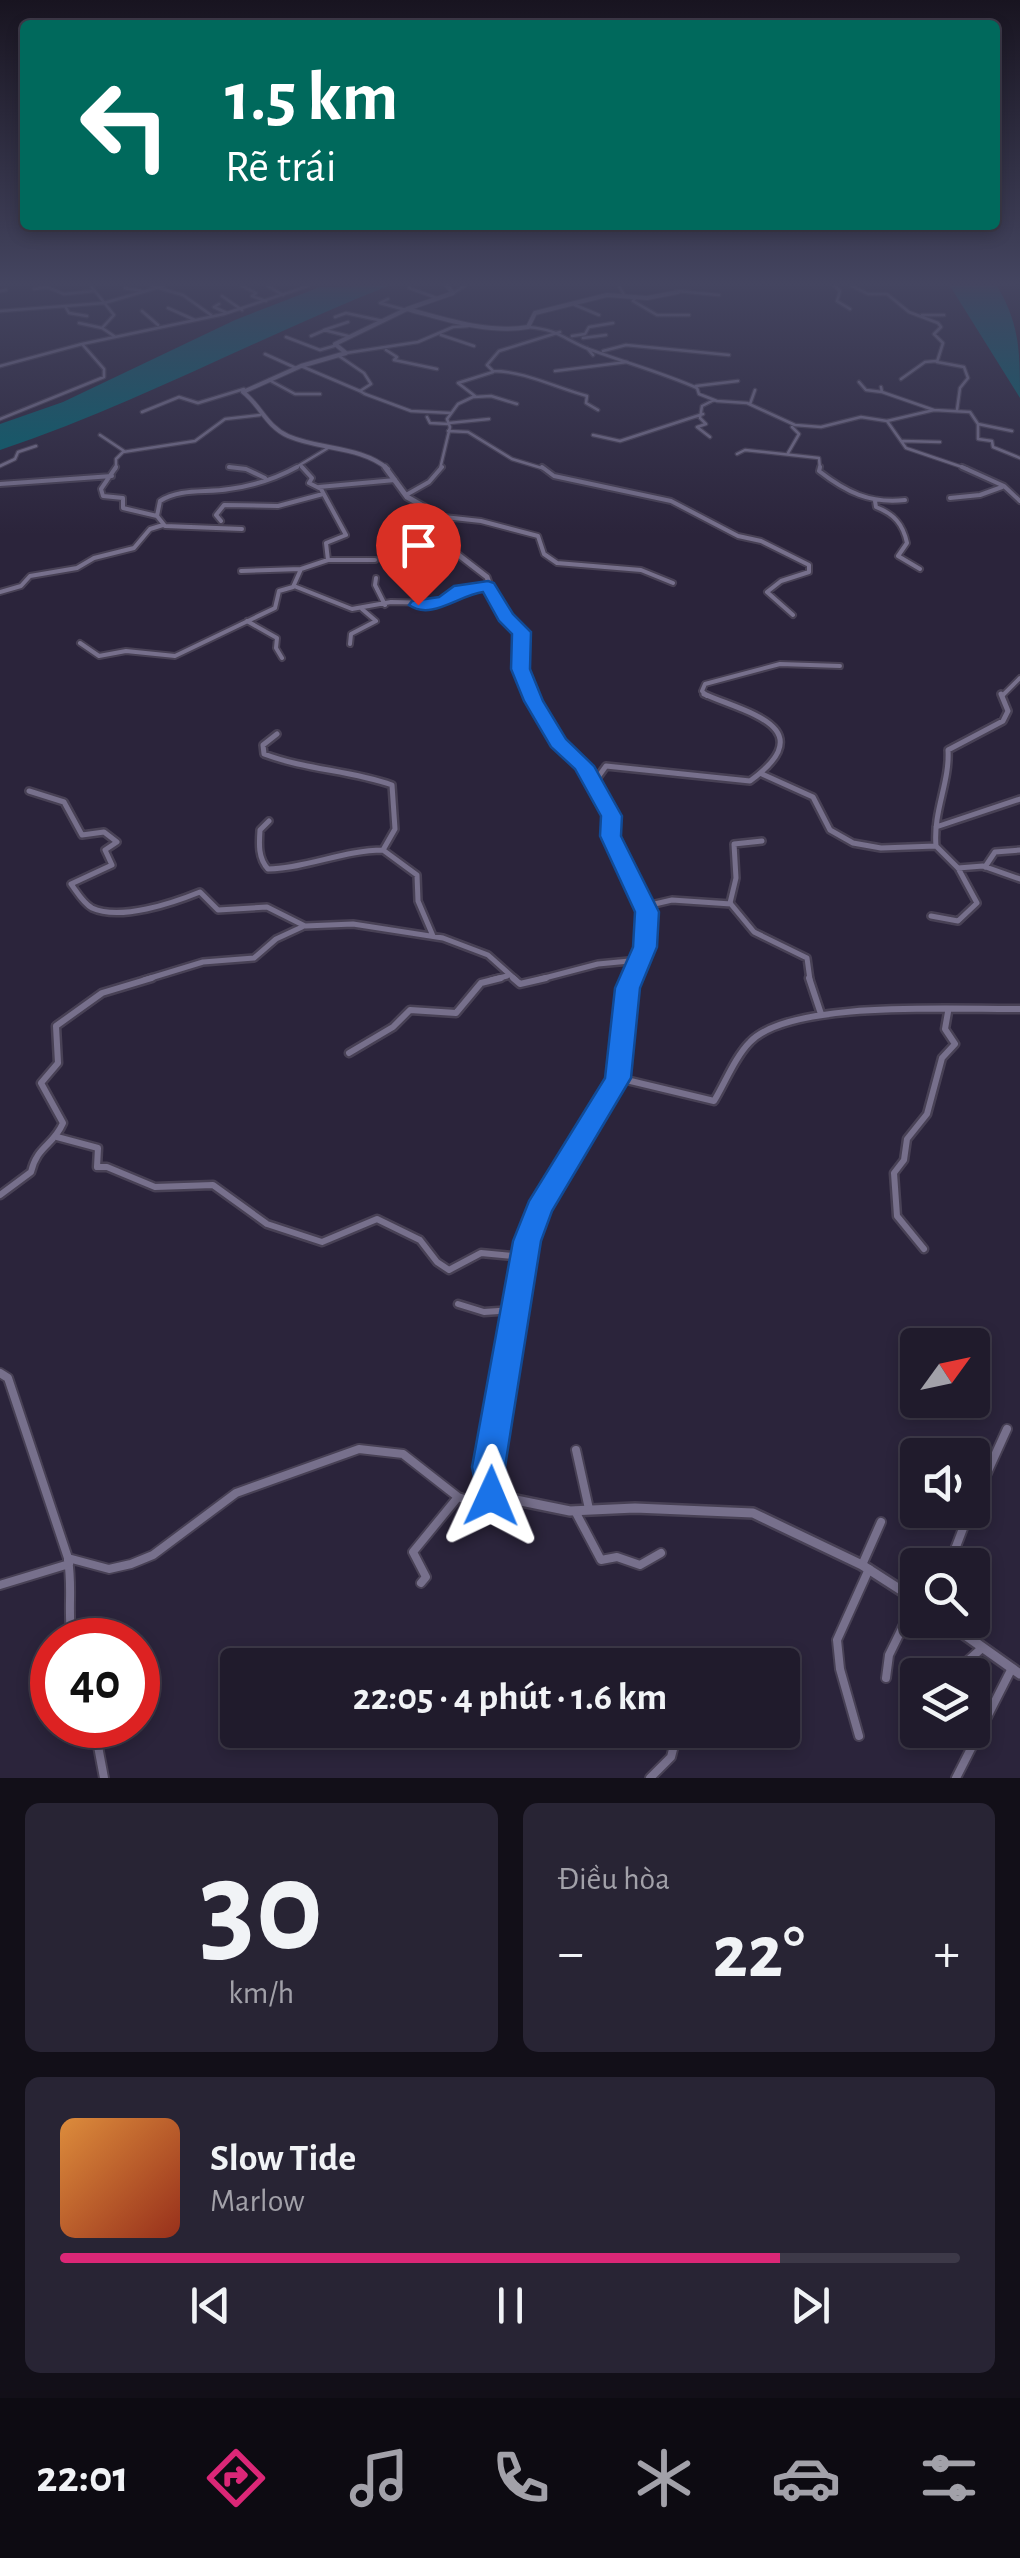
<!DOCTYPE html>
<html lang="vi">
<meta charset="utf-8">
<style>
body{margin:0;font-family:"Alegreya Sans",sans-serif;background:#282434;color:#f1f3f6;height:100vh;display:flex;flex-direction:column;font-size:38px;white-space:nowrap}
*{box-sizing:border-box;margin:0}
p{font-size:32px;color:#a2a1a9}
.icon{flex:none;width:55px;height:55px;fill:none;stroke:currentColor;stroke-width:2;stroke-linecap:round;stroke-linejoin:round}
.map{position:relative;height:1778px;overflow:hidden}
.details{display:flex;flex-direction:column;gap:25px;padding:25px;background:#120f18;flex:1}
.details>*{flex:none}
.banner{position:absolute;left:20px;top:20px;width:980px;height:210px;border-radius:10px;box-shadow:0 5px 15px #0003,0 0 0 2px #3d3948;background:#00695c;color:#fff;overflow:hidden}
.needle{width:65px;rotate:57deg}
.buttons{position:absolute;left:900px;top:1328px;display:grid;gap:20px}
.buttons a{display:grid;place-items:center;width:90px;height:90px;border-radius:10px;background:#201b2c;box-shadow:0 5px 15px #0003,0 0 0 2px #3d3948;font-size:50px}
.speed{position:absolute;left:30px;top:1618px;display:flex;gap:20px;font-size:50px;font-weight:700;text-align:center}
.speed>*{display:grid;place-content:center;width:130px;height:130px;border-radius:50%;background:#201b2c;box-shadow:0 5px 15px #0003,0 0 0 2px #3d3948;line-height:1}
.speed .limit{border:15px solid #d22;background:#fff;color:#111}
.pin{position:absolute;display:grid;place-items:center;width:85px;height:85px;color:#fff;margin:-102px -42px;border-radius:50% 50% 50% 0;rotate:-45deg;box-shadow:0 0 10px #0007}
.pin .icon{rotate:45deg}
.me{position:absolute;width:110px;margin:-55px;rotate:1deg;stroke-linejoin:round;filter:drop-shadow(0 0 8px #0008)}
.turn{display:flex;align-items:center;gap:35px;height:210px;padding:0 40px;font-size:45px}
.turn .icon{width:130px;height:130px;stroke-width:2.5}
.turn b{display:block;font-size:70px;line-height:85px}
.big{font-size:75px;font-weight:700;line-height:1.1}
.details .widget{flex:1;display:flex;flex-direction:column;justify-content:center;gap:15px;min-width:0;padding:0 35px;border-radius:15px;background:#282434}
.details .dial{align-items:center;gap:0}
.dial b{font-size:130px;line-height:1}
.song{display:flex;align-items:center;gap:30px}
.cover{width:120px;height:120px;border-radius:15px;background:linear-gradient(135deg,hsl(30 70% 55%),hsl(10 70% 35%))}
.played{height:10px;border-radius:5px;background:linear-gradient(90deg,#db2777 80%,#3d3948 80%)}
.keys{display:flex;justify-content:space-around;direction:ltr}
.heat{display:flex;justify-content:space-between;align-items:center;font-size:55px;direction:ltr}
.details .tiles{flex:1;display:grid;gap:25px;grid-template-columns:1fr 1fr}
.widget:last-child{grid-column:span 2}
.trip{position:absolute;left:220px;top:1648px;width:580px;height:100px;border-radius:10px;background:#201b2c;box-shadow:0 5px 15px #0003,0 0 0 2px #3d3948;font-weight:700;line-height:100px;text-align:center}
.dock{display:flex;height:160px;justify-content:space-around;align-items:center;background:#0d0b12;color:#a2a1a9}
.dock .icon{width:70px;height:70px}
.dock .on{color:#db2777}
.dock b{font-size:45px;color:#f1f3f6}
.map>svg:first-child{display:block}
.water{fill:#00626e}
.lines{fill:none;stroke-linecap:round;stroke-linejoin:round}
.minor-far4-casing{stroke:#484155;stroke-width:5}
.minor-far3-casing{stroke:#484155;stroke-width:8}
.minor-far2-casing{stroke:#484155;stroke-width:10}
.minor-far1-casing{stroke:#484155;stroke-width:11}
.minor-casing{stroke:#484155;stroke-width:12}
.tertiary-far4-casing{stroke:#484155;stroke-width:6}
.tertiary-far3-casing{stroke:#484155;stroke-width:9}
.tertiary-far2-casing{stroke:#484155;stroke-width:11}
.tertiary-far1-casing{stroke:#484155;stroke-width:12}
.tertiary-casing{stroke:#484155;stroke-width:14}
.minor-far4{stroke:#77708c;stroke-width:2.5}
.minor-far3{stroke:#77708c;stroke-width:4}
.minor-far2{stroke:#77708c;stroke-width:5}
.minor-far1{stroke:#77708c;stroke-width:6}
.minor{stroke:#77708c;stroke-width:8}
.tertiary-far4{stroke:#77708c;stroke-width:4}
.tertiary-far3{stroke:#77708c;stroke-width:5}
.tertiary-far2{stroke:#77708c;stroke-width:6}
.tertiary-far1{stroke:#77708c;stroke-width:8}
.tertiary{stroke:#77708c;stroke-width:9}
.route{fill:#1a73e8;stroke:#114b97;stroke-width:2.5}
</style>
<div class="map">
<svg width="1020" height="1778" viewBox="0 0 1020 1778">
<rect width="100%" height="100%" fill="#2b243b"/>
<path class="water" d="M 388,286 C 257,338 134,405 0,450 L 0,424 L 63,402 L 235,320 L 320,287 Z
M 950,286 L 997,286 C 1020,324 1020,353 1020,398 Z"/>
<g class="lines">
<g class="minor-far4-casing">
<path id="minor-far4" d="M 91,286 L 114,315 L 102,328 L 114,336
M 152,286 L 183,295 L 211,315
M 242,286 L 256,293 L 252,296 L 266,301
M 268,286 L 283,295
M 619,286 L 624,295
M 835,286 L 840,291 L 837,301 L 850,309
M 852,286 L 868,294 L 887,294 L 909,312 L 938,323 L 941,327 L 934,334 L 943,343 L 937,362 L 964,367 L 968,378 L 960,388 L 957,410
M 125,288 L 142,291
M 409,288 L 437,298
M 34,289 L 47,287 L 64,294 L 94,291
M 0,291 L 6,290
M 678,291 L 719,295
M 453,293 L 465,286
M 222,296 L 242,310
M 636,297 L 633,301 L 657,315 L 689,315
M 388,299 L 380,303 L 406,310
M 219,304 L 214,307 L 227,313
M 575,305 L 599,315
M 65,306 L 69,313 L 87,316
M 168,308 L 195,320
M 0,311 L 104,303 L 163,286
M 142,311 L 158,325
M 922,315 L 944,315
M 335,317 L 346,313 L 383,321
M 348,322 L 324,330 L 348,336
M 79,323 L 102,328
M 528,327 C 558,330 561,337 586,348 C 623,362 661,372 697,388 L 699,394 L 717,401 L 747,403 L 795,425 L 821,427 L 861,417 L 887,421 L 934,410 L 970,412 L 978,424 L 978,439 L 992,441 L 993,447 L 1020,458
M 560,332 L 499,351 L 487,365 L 493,371 C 525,371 556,388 587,396 L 586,403 L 598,410
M 441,335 L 474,346
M 311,336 L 325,330
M 572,336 L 585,334 L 589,327 L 613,323
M 286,337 L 320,350 L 334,346
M 583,338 L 606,335
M 587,348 L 593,355
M 386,350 L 397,357 L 394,360 L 437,369
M 603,351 L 626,345 L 729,355
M 346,353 L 418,342 L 453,327 L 468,326
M 265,354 L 296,368
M 339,356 L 364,373 L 371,384 L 360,391 L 365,394 L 411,411 L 451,413
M 0,366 L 82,344
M 301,366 L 360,391
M 555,371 L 627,362
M 901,379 L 925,362 L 936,361
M 269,380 L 295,394 L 320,394
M 859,382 L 866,390 L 882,392
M 696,386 L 738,381
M 881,387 L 882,392 L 934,410
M 474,397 L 491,396 L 517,404
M 750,404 L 755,390
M 142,412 L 179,397 L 198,403 L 244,389
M 427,417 L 430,423 L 449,424
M 0,419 L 104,377 L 104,369 L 82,344 L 224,314 L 308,286
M 887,421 L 906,448 L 968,469
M 449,423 L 489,419
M 978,424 L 1012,431
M 448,431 L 468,432 L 512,459 L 545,469
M 100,435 L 124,451
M 593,435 L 620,441 L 703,414
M 710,437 L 697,427 L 706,424 L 700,418 L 702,406 L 714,400
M 903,441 L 940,442
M 788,453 L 799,434 L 792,427
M 737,454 L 745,450 L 819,458 L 820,469
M 0,466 L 15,459 L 18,452 L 36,446
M 301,466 L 304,469
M 229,467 L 246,469
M 116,469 L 116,459 L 123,452 L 195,441 L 225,419 L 260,415
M 293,469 L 328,448
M 440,469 L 450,427 L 447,419 L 458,404 L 475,396 L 458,383 L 493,372"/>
</g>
<g class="minor-far3-casing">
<path id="minor-far3" d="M 116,467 L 101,489 L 103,496 L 123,498 L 123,508 L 157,516 L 165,526 L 242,529
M 229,467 L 246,469 L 265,478
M 542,467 L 554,476 L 671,501 L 738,536 L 761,541 L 809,565 L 809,572 L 781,581 L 767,592 L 793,615
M 820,467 L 819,471 C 846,492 870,504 905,500
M 962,467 L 1004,486 L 1020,501
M 0,484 L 112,476
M 319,487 L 395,480
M 406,495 L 429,482 L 442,467
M 950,498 L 980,495 L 1002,487
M 875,501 L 876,507 C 894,514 903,524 907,543 L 898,556 L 920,569
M 157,516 L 160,501 C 180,488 206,493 229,489 C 252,486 277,478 297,467
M 444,517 L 481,521 L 538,536 L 544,554 L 557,563 L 641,570 L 673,583
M 221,521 L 216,515 L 224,505 L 278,506 L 323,494
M 328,560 L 375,560
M 241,571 L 301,569
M 376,578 L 375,585 L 385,605
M 294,586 L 352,609 L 391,602 L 437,603 L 488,586
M 0,592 L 21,586 L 30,576 L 77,568 L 94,558 L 134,548 L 150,529 L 163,525
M 247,621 L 277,638 L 276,648 L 282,658
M 80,643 L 99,656 L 126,651 L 175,656 L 275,608 L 279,591 L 293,587 L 301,569 L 328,560 L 326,543 L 346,535 L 321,489 L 309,483 L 312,478 L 302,467
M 350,644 L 351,634 L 376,621 L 362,609
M 707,696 L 702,691 L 705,684 L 780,664 L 840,666
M 1002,696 L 1020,678"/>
</g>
<g class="minor-far2-casing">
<path id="minor-far2" d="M 277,734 L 263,745 L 264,754 C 306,770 350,770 392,785 L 395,829 L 383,850 L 417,875 L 418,901 L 433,936
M 762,774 L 813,797 L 830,830 L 853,843 L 881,848 L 936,846
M 593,784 L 606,766 L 750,781 C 824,727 744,712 704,694
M 29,791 L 64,802 L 82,835 L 104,832 L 117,842 L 105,850 L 112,865 L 71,884 C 77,892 83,903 92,908 C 120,921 173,903 200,892 L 218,910 L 267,907 L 305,926 L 353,924 L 443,938 L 488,955 L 516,980
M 269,821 L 260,830 C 259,844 258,858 268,869 C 308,868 344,850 383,850
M 936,827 L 1020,799
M 762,841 L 734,844 L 736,878 L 730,903 L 754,932 L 807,958 L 810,980
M 985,867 L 995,852 L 1020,850
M 958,868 L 983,866 L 1020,879
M 646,906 L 672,900 L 731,904
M 931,916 L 958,921 L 977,903 L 958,868 L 936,846 C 933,811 950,782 948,750 L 1003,721 L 1008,711 L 1001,694
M 144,980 L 203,962 L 254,958 L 276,939 L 302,927
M 491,980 L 507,976
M 537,980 L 598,964 L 640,960"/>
</g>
<g class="minor-far1-casing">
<path id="minor-far1" d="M 513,978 L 520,984 L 546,978
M 809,978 L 821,1014
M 349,1053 L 393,1027 L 410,1010 L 456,1013 L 481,983 L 501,978
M 618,1078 L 714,1101 C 725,1083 735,1057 750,1042 C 791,999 960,1010 1020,1009
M 57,1137 L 98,1148 L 97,1167 L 107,1167 L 155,1187 L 213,1185 L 267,1224 L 322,1242 L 377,1219 L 420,1240 L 437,1262 L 449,1270 L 481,1253 L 524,1257
M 0,1195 L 31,1172 C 37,1146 53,1146 63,1123 L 41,1083 L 58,1063 L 56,1026 L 102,993 L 152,978
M 924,1249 L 897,1216 L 894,1173 L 904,1160 L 907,1139 L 927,1114 L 942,1058 L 955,1044 L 945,1029 L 948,1012
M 458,1304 L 484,1312 L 514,1310"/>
</g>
<g class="minor-casing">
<path id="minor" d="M 0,1373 L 8,1378 L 68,1558 L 109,1569 L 131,1564 L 153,1555 L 236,1493 L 359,1449 L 403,1454 L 458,1497 L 467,1500 L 491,1495
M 576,1450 L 589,1509
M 972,1506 L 1007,1429
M 575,1511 L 601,1560 L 617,1557 L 640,1565 L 661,1553
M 68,1560 C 73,1588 67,1613 72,1640
M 862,1565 L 881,1522
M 949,1565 L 970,1510
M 421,1583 L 426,1577 L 413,1552 L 458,1497
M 0,1585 L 69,1564
M 952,1675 L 982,1648
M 886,1678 L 889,1655 L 916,1600
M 782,1707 L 792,1708
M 913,1709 L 918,1712
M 94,1725 L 104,1778
M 948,1730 L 973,1744
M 859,1736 L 840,1669 L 837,1640 L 869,1569
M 650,1778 L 671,1757 L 678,1730
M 956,1778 L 1012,1668"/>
</g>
<g class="tertiary-far4-casing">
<path id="tertiary-far4" d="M 407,309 C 445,319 488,334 528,327 L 535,313 L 607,295 L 647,298 L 678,292
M 388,469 C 361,446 320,450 288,436 C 266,426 261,406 243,392 L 301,366 L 346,353 L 335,344 L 407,309 L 453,293 L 447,286"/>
</g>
<g class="tertiary-far3-casing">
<path id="tertiary-far3" d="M 385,467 L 407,497 L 446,519 L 456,553 L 487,577 L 495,600 L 521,632 L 520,669 L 532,696"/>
</g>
<g class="tertiary-far2-casing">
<path id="tertiary-far2" d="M 531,694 L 555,738 L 583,766 L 612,817 L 610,836 L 647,912 L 645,947 L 630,980"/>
</g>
<g class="tertiary-far1-casing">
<path id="tertiary-far1" d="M 511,1335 L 527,1241 L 539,1209 L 618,1078 L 627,988 L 632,978"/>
</g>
<g class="tertiary-casing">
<path id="tertiary" d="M 512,1333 L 489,1467 L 491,1495 L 570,1511 L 635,1508 L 753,1513 L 862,1565 L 918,1601
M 944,1620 L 1020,1674"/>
</g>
<use href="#minor-far4" class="minor-far4"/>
<use href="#minor-far3" class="minor-far3"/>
<use href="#minor-far2" class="minor-far2"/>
<use href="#minor-far1" class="minor-far1"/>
<use href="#minor" class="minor"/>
<use href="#tertiary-far4" class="tertiary-far4"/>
<use href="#tertiary-far3" class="tertiary-far3"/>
<use href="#tertiary-far2" class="tertiary-far2"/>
<use href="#tertiary-far1" class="tertiary-far1"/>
<use href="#tertiary" class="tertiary"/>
</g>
<linearGradient id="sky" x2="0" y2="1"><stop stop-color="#181420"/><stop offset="0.53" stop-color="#444560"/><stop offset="1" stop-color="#444560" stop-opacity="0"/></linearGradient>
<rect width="1020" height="535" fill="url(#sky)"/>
<path class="route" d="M 488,581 L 494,583 L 513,614 L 531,632 L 530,669 L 543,701 L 566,739 L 594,766 L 622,816 L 621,836 L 659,912 L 657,947 L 640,988 L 631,1078 L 552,1211 L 541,1241 L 505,1467 L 508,1496 L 503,1506 L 491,1511 L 480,1506 L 472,1467 L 513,1241 L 529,1201 L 605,1078 L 615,988 L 633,947 L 635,912 L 600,836 L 601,816 L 575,769 L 551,747 L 524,701 L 511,669 L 512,634 L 499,621 L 483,592 C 459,595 431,621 409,605 L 412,601 L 439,597 L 454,586 Z"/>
</svg>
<div class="buttons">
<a><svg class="needle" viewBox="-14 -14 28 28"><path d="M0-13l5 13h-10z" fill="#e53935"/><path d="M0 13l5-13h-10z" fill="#a2a1a9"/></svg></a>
<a><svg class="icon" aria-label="sound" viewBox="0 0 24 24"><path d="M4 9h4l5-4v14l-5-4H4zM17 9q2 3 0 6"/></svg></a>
<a><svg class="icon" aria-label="search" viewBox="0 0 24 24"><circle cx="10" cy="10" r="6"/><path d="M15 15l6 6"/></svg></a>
<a><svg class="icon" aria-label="layers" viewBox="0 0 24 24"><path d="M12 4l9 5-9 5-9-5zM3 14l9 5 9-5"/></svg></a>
</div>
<div class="speed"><div class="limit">40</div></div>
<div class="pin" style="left:418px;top:605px;background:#d93025"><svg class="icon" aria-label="arrive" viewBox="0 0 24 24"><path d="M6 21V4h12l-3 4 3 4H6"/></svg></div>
<svg class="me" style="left:491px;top:1496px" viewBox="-20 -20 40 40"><path d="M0-17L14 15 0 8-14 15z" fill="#1a73e8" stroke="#fff" stroke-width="4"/></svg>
<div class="trip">22:05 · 4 phút · 1.6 km</div>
<div class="banner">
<div class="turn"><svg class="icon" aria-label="left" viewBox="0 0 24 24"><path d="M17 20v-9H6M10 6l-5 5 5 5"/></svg><div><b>1.5 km</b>Rẽ trái</div></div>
</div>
</div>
<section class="details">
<div class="tiles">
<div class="widget dial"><b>30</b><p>km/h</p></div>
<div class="widget"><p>Điều hòa</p>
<div class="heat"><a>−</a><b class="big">22°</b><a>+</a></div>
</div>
<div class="widget">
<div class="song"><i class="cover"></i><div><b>Slow Tide</b><p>Marlow</p></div></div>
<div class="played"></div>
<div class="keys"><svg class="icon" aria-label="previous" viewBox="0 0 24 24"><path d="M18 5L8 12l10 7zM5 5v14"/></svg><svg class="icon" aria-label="pause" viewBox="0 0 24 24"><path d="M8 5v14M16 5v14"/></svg><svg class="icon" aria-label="next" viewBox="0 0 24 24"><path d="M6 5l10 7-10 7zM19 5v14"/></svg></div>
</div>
</div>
</section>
<nav class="dock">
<b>22:01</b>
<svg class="icon on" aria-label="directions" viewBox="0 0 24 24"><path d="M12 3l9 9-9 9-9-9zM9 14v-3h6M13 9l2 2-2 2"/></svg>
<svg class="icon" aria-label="music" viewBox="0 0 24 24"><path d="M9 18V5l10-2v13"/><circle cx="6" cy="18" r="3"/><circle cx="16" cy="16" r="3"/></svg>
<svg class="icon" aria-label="phone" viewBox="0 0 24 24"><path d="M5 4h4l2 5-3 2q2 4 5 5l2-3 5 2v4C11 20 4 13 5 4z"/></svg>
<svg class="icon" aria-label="climate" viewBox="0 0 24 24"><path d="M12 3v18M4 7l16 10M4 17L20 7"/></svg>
<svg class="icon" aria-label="car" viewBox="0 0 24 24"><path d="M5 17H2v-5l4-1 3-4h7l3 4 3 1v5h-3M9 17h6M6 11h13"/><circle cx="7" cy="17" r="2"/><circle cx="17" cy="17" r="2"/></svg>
<svg class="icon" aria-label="filters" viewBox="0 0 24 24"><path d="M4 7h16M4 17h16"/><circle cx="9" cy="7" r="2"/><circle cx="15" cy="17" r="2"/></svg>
</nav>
